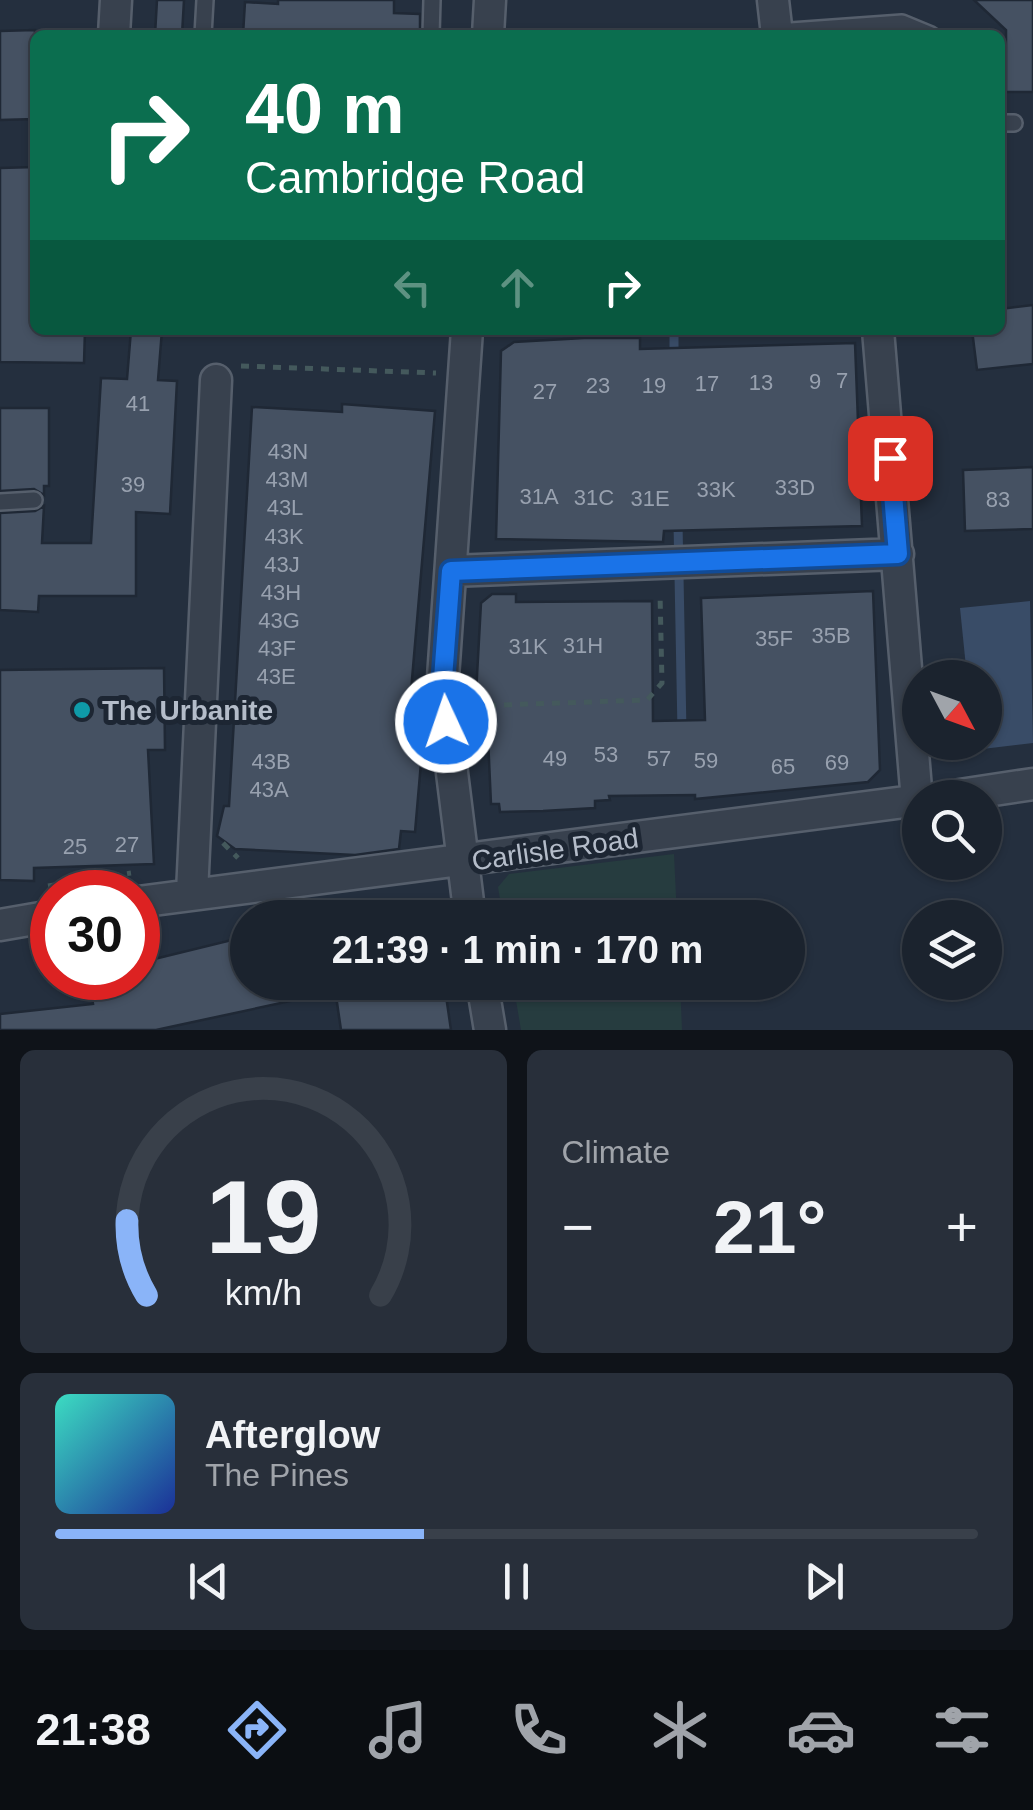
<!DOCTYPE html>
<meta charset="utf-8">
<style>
body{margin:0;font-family:Helvetica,sans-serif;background:#282f3a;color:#f1f3f6;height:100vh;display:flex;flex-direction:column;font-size:38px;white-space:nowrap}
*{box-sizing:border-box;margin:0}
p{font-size:32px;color:#a0a4aa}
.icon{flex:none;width:55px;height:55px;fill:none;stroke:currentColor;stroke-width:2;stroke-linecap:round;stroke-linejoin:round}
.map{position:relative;height:1030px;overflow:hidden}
.panel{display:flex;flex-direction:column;gap:20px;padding:20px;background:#0f1319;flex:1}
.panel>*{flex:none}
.hud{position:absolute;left:30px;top:30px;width:975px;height:305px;border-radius:15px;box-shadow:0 2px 8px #0004,0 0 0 2px #39404a;background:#0b6e4f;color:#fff;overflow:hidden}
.needle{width:65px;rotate:131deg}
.tools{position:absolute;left:902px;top:660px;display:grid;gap:20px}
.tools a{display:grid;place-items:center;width:100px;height:100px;border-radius:50%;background:#1b232e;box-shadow:0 2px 8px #0004,0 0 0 2px #39404a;font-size:50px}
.speed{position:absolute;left:30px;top:870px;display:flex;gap:20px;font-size:50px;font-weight:700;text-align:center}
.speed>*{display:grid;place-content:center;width:130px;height:130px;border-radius:50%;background:#1b232e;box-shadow:0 2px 8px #0004,0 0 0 2px #39404a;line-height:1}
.speed .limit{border:15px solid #d22;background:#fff;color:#111}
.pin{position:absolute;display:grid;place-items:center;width:85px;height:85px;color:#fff;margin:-42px;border-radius:20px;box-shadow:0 5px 15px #0006}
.me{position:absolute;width:110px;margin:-55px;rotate:357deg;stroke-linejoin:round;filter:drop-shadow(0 0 8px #0008)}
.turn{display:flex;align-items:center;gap:35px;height:210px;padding:0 50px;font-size:45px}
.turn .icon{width:130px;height:130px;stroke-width:2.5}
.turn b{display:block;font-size:70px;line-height:85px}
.lanes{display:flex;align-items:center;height:95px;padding:0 50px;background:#0003;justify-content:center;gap:50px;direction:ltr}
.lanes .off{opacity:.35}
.big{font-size:75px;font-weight:600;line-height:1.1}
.panel .tile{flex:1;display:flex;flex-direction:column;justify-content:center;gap:15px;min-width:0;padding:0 35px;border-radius:15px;background:#282f3a}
.panel .dial{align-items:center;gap:0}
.dial svg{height:260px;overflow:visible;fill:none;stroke:#39404a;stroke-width:7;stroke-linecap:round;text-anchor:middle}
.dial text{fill:#f1f3f6;stroke:none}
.song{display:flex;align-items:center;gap:30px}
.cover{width:120px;height:120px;border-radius:15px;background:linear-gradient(135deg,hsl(170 70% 55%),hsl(230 70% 35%))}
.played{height:10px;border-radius:5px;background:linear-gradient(90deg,#8ab4f8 40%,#39404a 40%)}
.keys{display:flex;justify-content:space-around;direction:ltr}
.heat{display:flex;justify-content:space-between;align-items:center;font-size:55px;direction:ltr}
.panel .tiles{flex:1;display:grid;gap:20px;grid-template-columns:1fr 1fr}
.tile:last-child{grid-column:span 2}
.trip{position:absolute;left:230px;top:900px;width:575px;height:100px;border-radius:50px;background:#1b232e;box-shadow:0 2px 8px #0004,0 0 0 2px #39404a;font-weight:600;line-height:100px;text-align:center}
.tab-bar{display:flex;height:160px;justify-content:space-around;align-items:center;background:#0b0e12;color:#a0a4aa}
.tab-bar .icon{width:70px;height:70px}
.tab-bar .selected{color:#8ab4f8}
.tab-bar b{font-size:45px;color:#f1f3f6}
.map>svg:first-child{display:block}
.green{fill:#263c3f}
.water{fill:#394c67}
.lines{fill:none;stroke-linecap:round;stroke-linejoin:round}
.stream{stroke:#394c67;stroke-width:9}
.building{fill:#455162;stroke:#1f2835;stroke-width:2.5}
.lane-casing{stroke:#565f6c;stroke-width:20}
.street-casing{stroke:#565f6c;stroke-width:35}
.path{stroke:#44595c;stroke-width:5;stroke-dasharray:8 8;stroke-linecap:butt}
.lane{stroke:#38414e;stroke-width:15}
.street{stroke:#38414e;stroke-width:30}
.route-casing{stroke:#114b97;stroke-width:25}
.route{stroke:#1a73e8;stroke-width:18}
.culture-dot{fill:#0f9aa8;stroke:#1d2633;stroke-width:4}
.labels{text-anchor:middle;stroke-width:10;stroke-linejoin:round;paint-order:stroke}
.number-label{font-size:22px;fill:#98a1af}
.poi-label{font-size:28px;font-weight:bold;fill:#b4bcc9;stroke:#1d2633;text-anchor:start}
.street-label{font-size:28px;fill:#b4bcc9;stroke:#1d2633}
</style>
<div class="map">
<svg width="1033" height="1030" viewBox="0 0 1033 1030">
<rect width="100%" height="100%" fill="#242f3e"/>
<path class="green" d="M 674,854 L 677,917 L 503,917 L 498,887 L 509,874 Z
M 513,983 L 680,983 L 682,1030 L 521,1030 Z"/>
<path class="water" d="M 1030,601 L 1033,743 L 974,750 L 973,743 L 985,742 L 985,678 L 967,677 L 960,608 Z"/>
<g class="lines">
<path class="stream" d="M 674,332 L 674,357
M 678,523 L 682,732"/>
</g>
<path class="building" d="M 157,0 L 184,0 L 182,35 L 155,35 Z
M 278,0 L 394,0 L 394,13 L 420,14 L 420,35 L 243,35 L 245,2 L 278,4 Z
M 974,0 L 1033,0 L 1033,92 L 1006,92 L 1006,30 Z
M 35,30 L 35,119 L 0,120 L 0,31 Z
M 35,167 L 35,330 L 85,330 L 84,363 L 0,362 L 0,168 Z
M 1033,305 L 1033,364 L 977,370 L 972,330 L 1000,330 L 1000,309 Z
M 131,330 L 162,330 L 158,380 L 177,381 L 170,514 L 136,512 L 136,596 L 39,596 L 38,612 L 0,610 L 0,513 L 35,511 L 44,506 L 42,543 L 91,543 L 101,378 L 127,379 Z
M 584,338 L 640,338 L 640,349 L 855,343 L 862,526 L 664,531 L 663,542 L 496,539 L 501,351 L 514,342 Z
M 342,404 L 435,411 L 408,726 L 424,728 L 415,832 L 401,831 L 399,849 L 355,855 L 235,849 L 217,836 L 224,806 L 229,806 L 252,407 L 342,412 Z
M 0,408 L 49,408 L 49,486 L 44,486 L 44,495 L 34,489 L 0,491 Z
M 1033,467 L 1033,529 L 965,531 L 963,470 Z
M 873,591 L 880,770 L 868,782 L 695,799 L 695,795 L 609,796 L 610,800 L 595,801 L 595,808 L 543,811 L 500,812 L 499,804 L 491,804 L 486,694 L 476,694 L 481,603 L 492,594 L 516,594 L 516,602 L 652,601 L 653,721 L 705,720 L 701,598 Z
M 164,668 L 165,750 L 148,750 L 154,864 L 34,868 L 34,881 L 0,880 L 0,670 Z
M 248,936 L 248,982 L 331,982 L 332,992 L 156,1030 L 0,1030 L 0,1014 L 93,1004 L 89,978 L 138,978 L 138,963 Z
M 334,982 L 444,982 L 451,1030 L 341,1030 Z"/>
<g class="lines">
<g class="lane-casing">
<path id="lane" d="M 777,32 L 902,23 L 931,35
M 203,35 L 205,0
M 431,35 L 432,0
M 1000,123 L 1014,123
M 0,502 L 34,500"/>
</g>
<g class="street-casing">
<path id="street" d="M 773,0 L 777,35
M 114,35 L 116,0
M 488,35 L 490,0
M 467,330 L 442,692 L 470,918
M 878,330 L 917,801
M 451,571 L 898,554
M 940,798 L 1033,784
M 192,893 L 216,380
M 138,902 L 920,800
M 0,925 L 52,916
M 482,982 L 490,1030"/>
</g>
<path class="path" d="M 241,366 L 436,373
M 472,706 L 647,700 L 662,683 L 660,593
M 223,843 L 238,858
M 48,886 L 131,873"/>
<use href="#lane" class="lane"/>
<use href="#street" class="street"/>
</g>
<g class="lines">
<g class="route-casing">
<path id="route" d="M 446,722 L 442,692 L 451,571 L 898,554 L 890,458"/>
</g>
<use href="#route" class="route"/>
</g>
<circle class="culture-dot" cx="82" cy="710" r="10"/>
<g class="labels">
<g class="number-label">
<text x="842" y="388">7</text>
<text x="815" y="389">9</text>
<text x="761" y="390">13</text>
<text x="707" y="391">17</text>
<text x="598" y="393">23</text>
<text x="654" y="393">19</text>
<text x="545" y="399">27</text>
<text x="138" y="411">41</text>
<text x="288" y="459">43N</text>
<text x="287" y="487">43M</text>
<text x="133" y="492">39</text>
<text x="795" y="495">33D</text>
<text x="716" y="497">33K</text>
<text x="539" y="504">31A</text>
<text x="594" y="505">31C</text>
<text x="650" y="506">31E</text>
<text x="998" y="507">83</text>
<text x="285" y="515">43L</text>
<text x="284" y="544">43K</text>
<text x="282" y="572">43J</text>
<text x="281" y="600">43H</text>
<text x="279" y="628">43G</text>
<text x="831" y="643">35B</text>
<text x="774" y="646">35F</text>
<text x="583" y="653">31H</text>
<text x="528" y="654">31K</text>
<text x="277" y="656">43F</text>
<text x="276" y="684">43E</text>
<text x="606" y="762">53</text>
<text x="555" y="766">49</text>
<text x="659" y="766">57</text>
<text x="706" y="768">59</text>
<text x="271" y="769">43B</text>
<text x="837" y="770">69</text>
<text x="783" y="774">65</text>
<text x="269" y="797">43A</text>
<text x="127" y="852">27</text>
<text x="75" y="854">25</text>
</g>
<g class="poi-label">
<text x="102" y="720">The Urbanite</text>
</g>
<g class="street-label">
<text transform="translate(555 849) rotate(-8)" y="10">Carlisle Road</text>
</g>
</g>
</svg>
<div class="tools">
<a><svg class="needle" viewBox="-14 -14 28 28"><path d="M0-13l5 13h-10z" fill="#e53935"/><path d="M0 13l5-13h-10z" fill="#a0a4aa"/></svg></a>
<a><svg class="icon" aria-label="search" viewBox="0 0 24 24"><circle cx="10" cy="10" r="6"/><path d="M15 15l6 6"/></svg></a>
<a><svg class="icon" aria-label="layers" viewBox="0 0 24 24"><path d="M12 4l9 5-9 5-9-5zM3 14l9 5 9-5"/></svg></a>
</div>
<div class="speed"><div class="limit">30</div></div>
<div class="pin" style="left:890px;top:458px;background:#d93025"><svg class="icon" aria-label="arrive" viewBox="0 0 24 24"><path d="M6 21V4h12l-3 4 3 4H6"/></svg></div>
<svg class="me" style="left:446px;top:722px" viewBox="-20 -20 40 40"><circle r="17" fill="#1a73e8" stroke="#fff" stroke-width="3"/><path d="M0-11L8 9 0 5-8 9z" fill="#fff"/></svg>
<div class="trip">21:39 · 1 min · 170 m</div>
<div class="hud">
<div class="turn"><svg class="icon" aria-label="right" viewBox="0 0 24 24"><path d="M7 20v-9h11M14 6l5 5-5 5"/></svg><div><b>40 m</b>Cambridge Road</div></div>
<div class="lanes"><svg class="icon off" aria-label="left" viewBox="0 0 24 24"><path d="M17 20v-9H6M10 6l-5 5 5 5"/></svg><svg class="icon off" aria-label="ahead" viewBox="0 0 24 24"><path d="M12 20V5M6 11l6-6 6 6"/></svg><svg class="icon" aria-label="right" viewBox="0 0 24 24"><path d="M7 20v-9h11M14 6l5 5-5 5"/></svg></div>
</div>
</div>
<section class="panel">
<div class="tiles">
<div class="tile dial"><svg viewBox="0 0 100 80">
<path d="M14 69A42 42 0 1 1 86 69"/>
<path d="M14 69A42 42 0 0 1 8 46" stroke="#8ab4f8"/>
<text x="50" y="56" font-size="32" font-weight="700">19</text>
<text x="50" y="72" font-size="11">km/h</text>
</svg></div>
<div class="tile"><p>Climate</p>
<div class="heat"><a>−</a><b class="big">21°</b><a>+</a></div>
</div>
<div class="tile">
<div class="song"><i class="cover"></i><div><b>Afterglow</b><p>The Pines</p></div></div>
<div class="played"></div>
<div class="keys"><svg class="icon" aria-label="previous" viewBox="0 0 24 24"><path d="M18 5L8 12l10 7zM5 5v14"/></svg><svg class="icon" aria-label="pause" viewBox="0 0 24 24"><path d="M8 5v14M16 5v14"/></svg><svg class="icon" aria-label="next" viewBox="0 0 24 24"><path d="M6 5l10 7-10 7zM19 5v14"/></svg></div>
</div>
</div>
</section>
<nav class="tab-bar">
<b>21:38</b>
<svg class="icon selected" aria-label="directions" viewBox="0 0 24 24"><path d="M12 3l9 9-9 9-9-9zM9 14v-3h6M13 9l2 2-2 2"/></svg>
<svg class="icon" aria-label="music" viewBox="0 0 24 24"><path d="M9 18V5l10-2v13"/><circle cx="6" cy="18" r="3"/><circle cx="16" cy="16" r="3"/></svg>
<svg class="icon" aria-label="phone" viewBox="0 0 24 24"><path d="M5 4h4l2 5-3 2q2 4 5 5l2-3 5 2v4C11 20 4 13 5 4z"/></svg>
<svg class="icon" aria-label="climate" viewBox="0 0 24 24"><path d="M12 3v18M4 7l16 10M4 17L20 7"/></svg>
<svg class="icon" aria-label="car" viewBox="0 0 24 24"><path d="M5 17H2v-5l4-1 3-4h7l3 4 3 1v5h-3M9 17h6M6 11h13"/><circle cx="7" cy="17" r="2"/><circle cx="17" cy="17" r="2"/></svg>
<svg class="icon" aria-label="filters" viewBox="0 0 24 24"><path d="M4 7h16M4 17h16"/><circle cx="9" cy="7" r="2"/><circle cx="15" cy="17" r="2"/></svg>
</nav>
